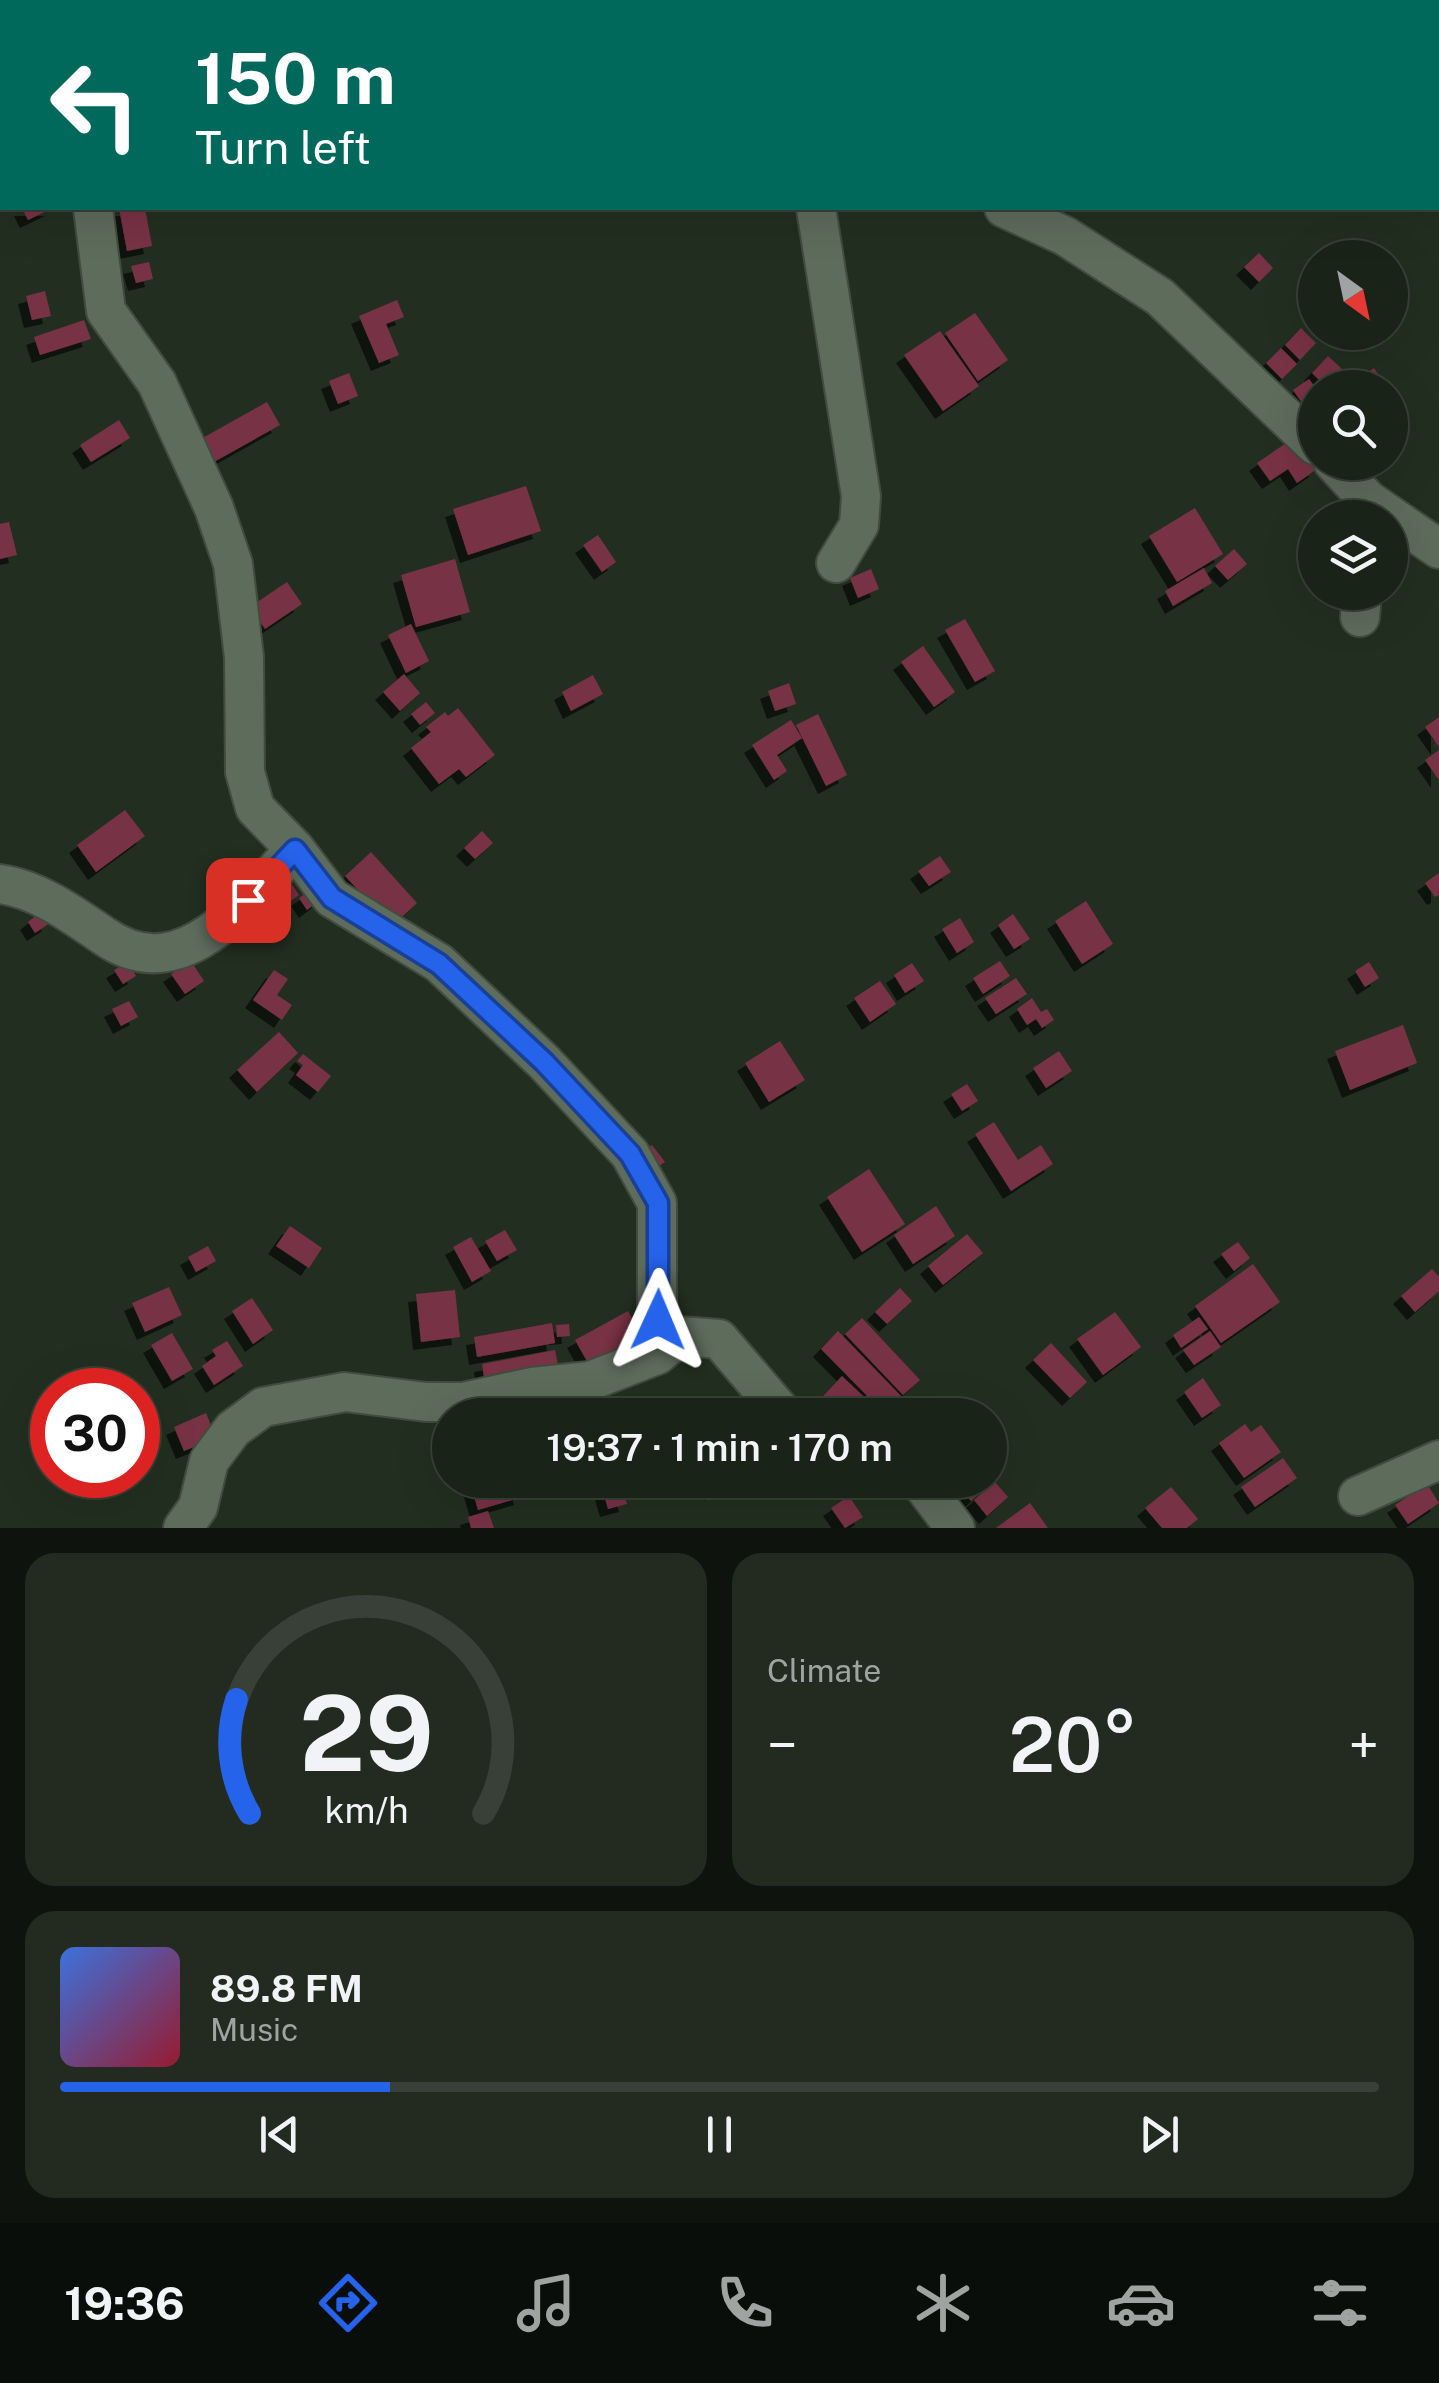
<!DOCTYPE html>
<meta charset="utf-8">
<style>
body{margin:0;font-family:"Public Sans",sans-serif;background:#232b21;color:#f1f3f6;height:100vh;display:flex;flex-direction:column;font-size:38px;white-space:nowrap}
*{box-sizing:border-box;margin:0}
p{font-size:32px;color:#9fa4a2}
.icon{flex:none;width:55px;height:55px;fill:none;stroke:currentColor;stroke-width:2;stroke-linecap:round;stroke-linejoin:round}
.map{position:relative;height:1528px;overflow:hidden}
.panel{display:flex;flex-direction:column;gap:25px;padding:25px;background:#0e130d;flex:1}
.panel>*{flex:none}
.hud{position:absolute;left:0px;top:0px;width:1440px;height:210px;box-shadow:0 10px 40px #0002,0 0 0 2px #384037;background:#00695c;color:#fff;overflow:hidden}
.needle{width:65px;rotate:147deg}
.buttons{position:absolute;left:1298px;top:240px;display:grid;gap:20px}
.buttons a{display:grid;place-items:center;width:110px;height:110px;border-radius:50%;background:#1a2318;box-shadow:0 10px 40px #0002,0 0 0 2px #384037;font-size:50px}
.speed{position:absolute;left:30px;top:1368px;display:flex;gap:20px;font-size:50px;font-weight:700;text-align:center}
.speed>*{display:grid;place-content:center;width:130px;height:130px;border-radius:50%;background:#1a2318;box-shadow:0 10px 40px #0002,0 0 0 2px #384037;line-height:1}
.speed .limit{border:15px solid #d22;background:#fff;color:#111}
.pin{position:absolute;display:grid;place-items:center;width:85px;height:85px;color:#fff;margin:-42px;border-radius:20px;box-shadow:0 5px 15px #0006}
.me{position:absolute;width:110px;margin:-55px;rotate:1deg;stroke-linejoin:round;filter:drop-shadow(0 0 8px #0008)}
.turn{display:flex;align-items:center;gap:35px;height:210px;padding:0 30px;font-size:45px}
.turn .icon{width:130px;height:130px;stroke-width:2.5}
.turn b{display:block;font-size:70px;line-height:85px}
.big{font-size:75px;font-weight:600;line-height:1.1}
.panel .tile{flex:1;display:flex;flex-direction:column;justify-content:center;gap:15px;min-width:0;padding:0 35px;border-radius:30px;background:#232b21}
.panel .dial{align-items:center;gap:0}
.dial svg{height:260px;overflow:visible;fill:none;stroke:#384037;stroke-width:7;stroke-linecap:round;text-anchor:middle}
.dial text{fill:#f1f3f6;stroke:none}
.song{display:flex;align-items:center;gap:30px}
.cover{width:120px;height:120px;border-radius:15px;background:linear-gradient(135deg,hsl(220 70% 55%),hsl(350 70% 35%))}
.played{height:10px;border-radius:5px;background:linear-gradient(90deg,#2563eb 25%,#384037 25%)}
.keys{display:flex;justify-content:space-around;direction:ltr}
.heat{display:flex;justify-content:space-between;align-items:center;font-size:55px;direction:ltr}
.panel .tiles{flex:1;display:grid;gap:25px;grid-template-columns:1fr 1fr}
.tile:last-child{grid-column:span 2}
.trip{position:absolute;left:432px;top:1398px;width:575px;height:100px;border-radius:50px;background:#1a2318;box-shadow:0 10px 40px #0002,0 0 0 2px #384037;font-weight:600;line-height:100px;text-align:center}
.menu{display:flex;height:160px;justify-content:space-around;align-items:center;background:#0a0e0a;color:#9fa4a2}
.menu .icon{width:70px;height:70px}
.menu .selected{color:#2563eb}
.menu b{font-size:45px;color:#f1f3f6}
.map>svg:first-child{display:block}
.building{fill:#783245;filter:url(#shadow)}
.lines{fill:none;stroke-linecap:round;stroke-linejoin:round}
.minor-casing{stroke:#414c3f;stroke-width:42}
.minor{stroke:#5e6c5c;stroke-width:38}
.route-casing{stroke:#184099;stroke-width:25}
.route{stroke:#2563eb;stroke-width:18}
</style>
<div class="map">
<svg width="1439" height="1528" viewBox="0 0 1439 1528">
<defs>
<filter id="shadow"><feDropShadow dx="-8" dy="8" stdDeviation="0" flood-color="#0009"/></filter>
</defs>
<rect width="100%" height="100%" fill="#222f20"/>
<path class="building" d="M 22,208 L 53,208 L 28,220 Z
M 119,208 L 145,208 L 152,246 L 127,251 Z
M 1259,253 L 1273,268 L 1259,282 L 1244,267 Z
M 149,262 L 153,279 L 136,283 L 131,266 Z
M 45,291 L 51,316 L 32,320 L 26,296 Z
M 397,300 L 404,317 L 386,324 L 399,355 L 379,363 L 359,316 Z
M 975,313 L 1008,360 L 978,381 L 945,333 Z
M 84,320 L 91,339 L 40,355 L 34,337 Z
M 1301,328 L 1316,343 L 1300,360 L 1285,345 Z
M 940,331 L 979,386 L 943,411 L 904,355 Z
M 1281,348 L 1297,364 L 1282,379 L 1266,363 Z
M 1328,356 L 1343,370 L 1326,387 L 1312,373 Z
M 1374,368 L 1387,388 L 1345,388 Z
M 349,373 L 358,396 L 338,404 L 329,381 Z
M 1309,379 L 1315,387 L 1315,399 L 1305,407 L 1293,390 Z
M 267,402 L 280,425 L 205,467 L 192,444 Z
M 119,420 L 130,438 L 91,462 L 80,445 Z
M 1295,437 L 1317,469 L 1297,483 L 1288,469 L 1270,481 L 1257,463 Z
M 526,486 L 541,531 L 468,555 L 453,509 Z
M 1195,508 L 1223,554 L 1177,582 L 1149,536 Z
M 9,522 L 17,555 L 0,559 L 0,524 Z
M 598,535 L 616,562 L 602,572 L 583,545 Z
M 1234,549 L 1247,564 L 1228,580 L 1215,566 Z
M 455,559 L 470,612 L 416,627 L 401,575 Z
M 1204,568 L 1212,583 L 1173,606 L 1165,591 Z
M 871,569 L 879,589 L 858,598 L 850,578 Z
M 287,582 L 302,604 L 265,629 L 250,607 Z
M 965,619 L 995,671 L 975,682 L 945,630 Z
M 411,624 L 429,661 L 406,673 L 388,635 Z
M 923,646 L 955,692 L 934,707 L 901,662 Z
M 404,674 L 420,693 L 400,711 L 383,692 Z
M 593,675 L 603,694 L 571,711 L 562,692 Z
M 789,683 L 796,704 L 775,711 L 768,691 Z
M 426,702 L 435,713 L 420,725 L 411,714 Z
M 458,708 L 495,755 L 466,777 L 459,769 L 439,784 L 411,748 L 431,732 L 426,727 L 445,712 L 448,716 Z
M 818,714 L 847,775 L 826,786 L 796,725 Z
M 1439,717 L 1439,747 L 1425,727 Z
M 791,720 L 802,738 L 777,755 L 787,771 L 774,780 L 752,745 Z
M 1439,750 L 1439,780 L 1425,760 Z
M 125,810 L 145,836 L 96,872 L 77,845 Z
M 482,831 L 493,843 L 475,859 L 464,848 Z
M 371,852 L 417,903 L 392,926 L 345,876 Z
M 940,856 L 951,872 L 929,886 L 918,871 Z
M 1439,873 L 1439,895 L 1435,897 L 1425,883 Z
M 287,877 L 299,895 L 280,909 L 267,891 Z
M 312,889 L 320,900 L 307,910 L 299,898 Z
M 1086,901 L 1113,944 L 1082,964 L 1055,921 Z
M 42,911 L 50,923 L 35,933 L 28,922 Z
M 1013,914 L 1030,939 L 1014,949 L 998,925 Z
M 960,918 L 974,942 L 957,953 L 942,929 Z
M 191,961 L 204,981 L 185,994 L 171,974 Z
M 1000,961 L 1010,976 L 983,994 L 973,978 Z
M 128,962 L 136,976 L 123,984 L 114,970 Z
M 1369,962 L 1379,978 L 1365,987 L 1355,971 Z
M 912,963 L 924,981 L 905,993 L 894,975 Z
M 274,970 L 288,979 L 277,995 L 292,1005 L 282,1020 L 253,1000 Z
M 1016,978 L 1027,994 L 996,1014 L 985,998 Z
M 880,981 L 896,1004 L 870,1022 L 854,998 Z
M 1032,998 L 1041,1012 L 1047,1009 L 1054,1020 L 1042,1028 L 1036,1019 L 1027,1025 L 1017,1009 Z
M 129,1001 L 138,1017 L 121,1026 L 112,1009 Z
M 1403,1025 L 1417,1063 L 1350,1090 L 1335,1051 Z
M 279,1032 L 298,1053 L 257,1092 L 237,1070 Z
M 780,1041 L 805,1080 L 769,1102 L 745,1063 Z
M 1059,1051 L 1072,1071 L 1046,1088 L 1033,1068 Z
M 303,1054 L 331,1076 L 318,1092 L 296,1075 L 303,1065 L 297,1061 Z
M 967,1084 L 978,1101 L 962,1111 L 951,1094 Z
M 994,1122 L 1018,1160 L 1041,1145 L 1053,1164 L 1011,1191 L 975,1134 Z
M 652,1145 L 665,1162 L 647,1174 L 636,1156 Z
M 869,1169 L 905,1224 L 862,1252 L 827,1197 Z
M 936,1206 L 955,1236 L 913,1264 L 894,1235 Z
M 290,1226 L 322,1248 L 309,1268 L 276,1246 Z
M 505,1230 L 517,1250 L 497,1261 L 485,1241 Z
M 967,1234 L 983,1253 L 943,1285 L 928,1266 Z
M 471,1237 L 491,1271 L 472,1282 L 453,1247 Z
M 1238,1242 L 1250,1258 L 1234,1271 L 1221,1254 Z
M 208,1246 L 216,1261 L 196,1272 L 188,1257 Z
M 1253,1264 L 1280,1302 L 1221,1343 L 1195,1306 Z
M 1432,1269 L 1439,1277 L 1439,1291 L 1415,1312 L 1401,1296 Z
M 169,1287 L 182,1315 L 145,1332 L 132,1303 Z
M 900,1288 L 912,1301 L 887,1324 L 875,1312 Z
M 455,1290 L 460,1337 L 421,1342 L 416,1294 Z
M 252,1298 L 273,1330 L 253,1344 L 232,1311 Z
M 628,1311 L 645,1341 L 592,1370 L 575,1340 Z
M 1115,1312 L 1141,1347 L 1103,1375 L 1077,1339 Z
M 1199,1317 L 1208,1329 L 1181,1348 L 1173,1335 Z
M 862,1318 L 920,1380 L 903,1395 L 845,1334 Z
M 552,1323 L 555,1343 L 477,1357 L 474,1337 Z
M 569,1324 L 570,1336 L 557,1337 L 556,1325 Z
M 838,1331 L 903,1398 L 886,1415 L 821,1349 Z
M 1210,1331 L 1221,1347 L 1194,1365 L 1183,1350 Z
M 172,1333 L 193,1369 L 172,1381 L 151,1345 Z
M 227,1341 L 243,1366 L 214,1385 L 202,1366 L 216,1356 L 212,1350 Z
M 1051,1343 L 1087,1382 L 1070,1398 L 1033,1360 Z
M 555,1350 L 559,1370 L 485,1384 L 482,1364 Z
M 842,1376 L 883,1415 L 807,1413 Z
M 1203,1378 L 1221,1405 L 1202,1418 L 1184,1392 Z
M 545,1393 L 549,1415 L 524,1415 L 521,1398 Z
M 206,1413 L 216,1438 L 184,1451 L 174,1427 Z
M 1245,1424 L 1251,1432 L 1261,1425 L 1281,1452 L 1244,1478 L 1219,1443 Z
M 1283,1458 L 1297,1478 L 1255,1507 L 1241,1487 Z
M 502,1480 L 517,1480 L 522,1497 L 478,1510 L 472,1489 Z
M 620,1480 L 627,1504 L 608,1509 L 600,1481 Z
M 704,1480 L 732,1480 L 712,1493 Z
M 967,1480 L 973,1480 L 983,1490 L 971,1501 L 959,1488 Z
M 995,1482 L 1008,1497 L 987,1516 L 974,1500 Z
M 1427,1484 L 1439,1503 L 1408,1524 L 1395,1505 Z
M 1171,1487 L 1198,1519 L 1187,1528 L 1162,1528 L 1145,1508 Z
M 849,1496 L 863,1517 L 845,1528 L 831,1508 Z
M 1030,1503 L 1048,1528 L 996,1528 Z
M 488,1511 L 494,1528 L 471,1528 L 468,1517 Z"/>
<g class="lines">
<g class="minor-casing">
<path id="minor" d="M 668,0 L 670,2
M 0,40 L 2,39
M 93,208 L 106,311 L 157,383 L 214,508 L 233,564 L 244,657 L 245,772 L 255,808 L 295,849 L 332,898 L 439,963 L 544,1062 L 630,1154 L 657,1203 L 657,1355
M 816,208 L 861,496 L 859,525 L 836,563
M 1004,208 L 1065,236 L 1160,297 L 1315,445
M 1333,462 L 1368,500 L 1439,549
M 1360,617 L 1362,592
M 0,884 C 38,889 73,915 104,936 C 183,991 246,901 295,849
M 919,1480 L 955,1528
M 1358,1496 L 1439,1460
M 183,1528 L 198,1507 L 209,1461 L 233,1429 L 263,1407 L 345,1392 L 426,1402 L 463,1402 L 532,1387 L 590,1381 L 657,1355 L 680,1336 L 719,1339 L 784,1415"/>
</g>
<use href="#minor" class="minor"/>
</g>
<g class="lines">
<g class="route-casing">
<path id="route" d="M 248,900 L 295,850 L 332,898 L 439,964 L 544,1062 L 630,1154 L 658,1203 L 658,1320"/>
</g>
<use href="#route" class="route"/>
</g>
</svg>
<div class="buttons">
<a><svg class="needle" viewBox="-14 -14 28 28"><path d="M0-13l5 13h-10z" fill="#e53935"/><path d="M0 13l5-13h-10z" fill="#9fa4a2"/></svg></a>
<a><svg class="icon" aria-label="search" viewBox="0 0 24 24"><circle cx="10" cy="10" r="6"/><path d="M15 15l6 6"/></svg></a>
<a><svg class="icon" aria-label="layers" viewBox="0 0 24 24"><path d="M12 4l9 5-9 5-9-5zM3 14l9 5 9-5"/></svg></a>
</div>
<div class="speed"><div class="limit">30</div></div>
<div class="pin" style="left:248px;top:900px;background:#d93025"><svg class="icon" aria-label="arrive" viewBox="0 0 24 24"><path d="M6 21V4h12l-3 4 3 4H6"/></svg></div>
<svg class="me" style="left:658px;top:1320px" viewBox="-20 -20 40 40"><path d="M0-17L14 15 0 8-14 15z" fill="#2563eb" stroke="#fff" stroke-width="4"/></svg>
<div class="trip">19:37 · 1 min · 170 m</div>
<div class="hud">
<div class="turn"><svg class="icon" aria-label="left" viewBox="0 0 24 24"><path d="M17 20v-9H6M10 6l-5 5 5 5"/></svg><div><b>150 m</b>Turn left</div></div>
</div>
</div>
<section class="panel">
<div class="tiles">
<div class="tile dial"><svg viewBox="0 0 100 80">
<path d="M14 69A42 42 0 1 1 86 69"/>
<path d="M14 69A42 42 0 0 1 10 34" stroke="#2563eb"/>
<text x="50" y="56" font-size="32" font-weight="700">29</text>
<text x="50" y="72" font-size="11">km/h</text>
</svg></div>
<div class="tile"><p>Climate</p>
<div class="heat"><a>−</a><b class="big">20°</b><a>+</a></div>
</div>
<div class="tile">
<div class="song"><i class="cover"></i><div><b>89.8 FM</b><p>Music</p></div></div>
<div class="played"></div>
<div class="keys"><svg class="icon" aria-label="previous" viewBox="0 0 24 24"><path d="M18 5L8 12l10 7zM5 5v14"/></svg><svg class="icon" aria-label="pause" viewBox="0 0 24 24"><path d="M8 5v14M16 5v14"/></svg><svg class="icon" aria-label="next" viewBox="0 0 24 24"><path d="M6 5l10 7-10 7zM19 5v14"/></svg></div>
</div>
</div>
</section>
<nav class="menu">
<b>19:36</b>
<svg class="icon selected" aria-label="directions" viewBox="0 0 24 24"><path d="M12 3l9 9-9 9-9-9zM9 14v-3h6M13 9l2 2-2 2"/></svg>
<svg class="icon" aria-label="music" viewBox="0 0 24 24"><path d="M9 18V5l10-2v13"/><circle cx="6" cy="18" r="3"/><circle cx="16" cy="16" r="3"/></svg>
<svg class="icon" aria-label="phone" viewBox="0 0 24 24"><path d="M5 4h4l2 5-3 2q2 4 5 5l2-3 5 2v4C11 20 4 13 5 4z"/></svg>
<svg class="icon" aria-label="climate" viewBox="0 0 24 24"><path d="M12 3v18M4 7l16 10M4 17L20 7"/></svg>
<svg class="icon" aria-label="car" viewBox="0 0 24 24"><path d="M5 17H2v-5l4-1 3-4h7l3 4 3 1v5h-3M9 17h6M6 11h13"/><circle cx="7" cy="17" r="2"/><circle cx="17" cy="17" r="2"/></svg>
<svg class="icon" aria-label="filters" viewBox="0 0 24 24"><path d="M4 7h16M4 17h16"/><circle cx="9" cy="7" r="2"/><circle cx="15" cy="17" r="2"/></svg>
</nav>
